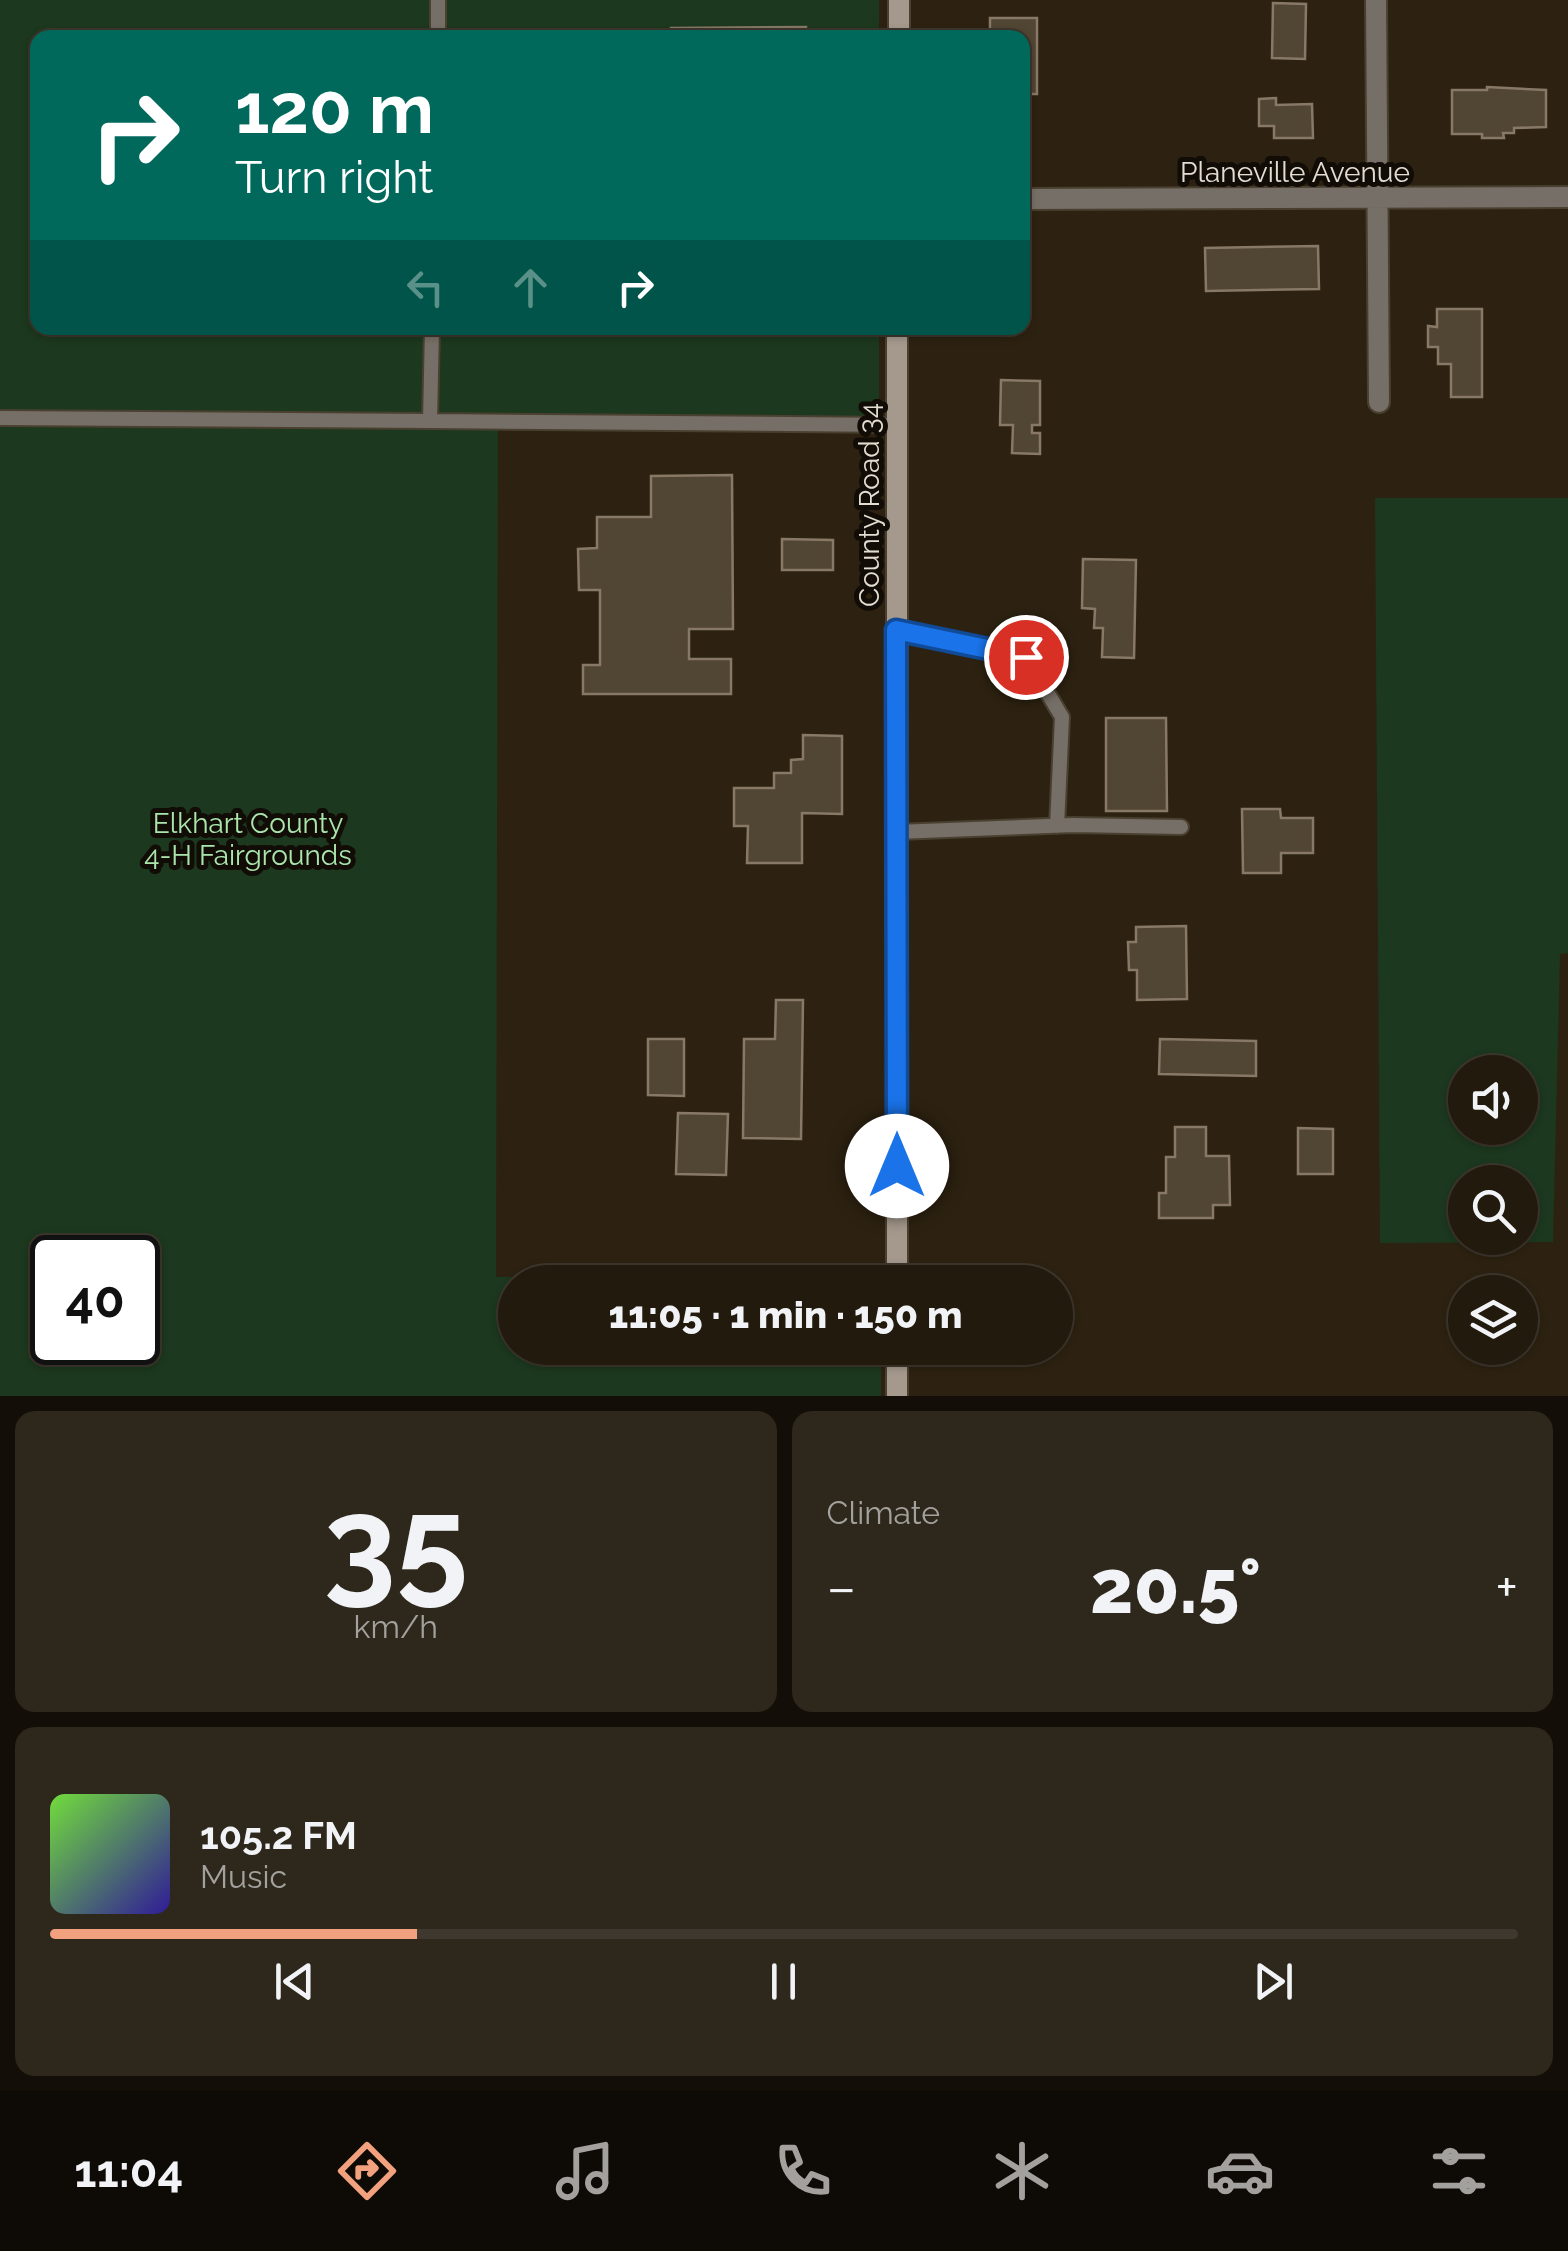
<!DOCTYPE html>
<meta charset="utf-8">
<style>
body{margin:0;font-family:Raleway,sans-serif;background:#2e271b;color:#f1f3f6;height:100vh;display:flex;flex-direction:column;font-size:38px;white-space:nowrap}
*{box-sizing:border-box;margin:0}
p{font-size:32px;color:#a2a19d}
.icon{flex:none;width:55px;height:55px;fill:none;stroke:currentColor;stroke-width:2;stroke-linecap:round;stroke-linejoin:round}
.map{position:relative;height:1396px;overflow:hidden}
.side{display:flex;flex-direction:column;gap:15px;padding:15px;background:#130e07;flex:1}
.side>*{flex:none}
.top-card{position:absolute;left:30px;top:30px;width:1000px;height:305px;border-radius:20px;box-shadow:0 2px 8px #0004,0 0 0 2px #3f382e;background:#00695c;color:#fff;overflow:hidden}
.controls{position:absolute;left:1448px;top:1055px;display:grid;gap:20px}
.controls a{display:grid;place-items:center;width:90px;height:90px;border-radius:50%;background:#221a0d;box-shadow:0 2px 8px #0004,0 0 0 2px #3f382e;font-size:50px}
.speed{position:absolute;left:30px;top:1235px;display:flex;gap:20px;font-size:50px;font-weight:700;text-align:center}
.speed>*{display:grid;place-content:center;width:130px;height:130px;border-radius:50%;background:#221a0d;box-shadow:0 2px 8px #0004,0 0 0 2px #3f382e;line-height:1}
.speed .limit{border:5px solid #111;border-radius:15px;background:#fff;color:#111}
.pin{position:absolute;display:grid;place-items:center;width:85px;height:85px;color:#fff;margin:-42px;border:5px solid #fff;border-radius:50%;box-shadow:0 2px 10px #0007}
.me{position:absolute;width:110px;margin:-55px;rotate:0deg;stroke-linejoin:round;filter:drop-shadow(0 0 8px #0008)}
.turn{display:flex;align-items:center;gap:35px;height:210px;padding:0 40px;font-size:45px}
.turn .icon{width:130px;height:130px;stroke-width:2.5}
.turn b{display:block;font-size:70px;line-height:85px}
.lanes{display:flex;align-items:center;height:95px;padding:0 40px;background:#0003;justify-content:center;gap:50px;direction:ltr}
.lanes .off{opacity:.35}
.big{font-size:75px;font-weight:800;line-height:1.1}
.side .widget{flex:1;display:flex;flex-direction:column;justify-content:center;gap:15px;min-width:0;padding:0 35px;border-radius:20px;background:#2e271b}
.side .dial{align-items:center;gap:0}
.dial b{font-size:130px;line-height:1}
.song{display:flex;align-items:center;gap:30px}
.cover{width:120px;height:120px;border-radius:15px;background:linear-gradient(135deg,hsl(100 70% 55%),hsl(250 70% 35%))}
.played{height:10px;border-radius:5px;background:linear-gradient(90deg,#f2a17e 25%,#3f382e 25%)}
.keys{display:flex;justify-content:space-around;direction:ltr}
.heat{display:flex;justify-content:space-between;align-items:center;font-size:55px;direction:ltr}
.side .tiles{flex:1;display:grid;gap:15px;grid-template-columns:1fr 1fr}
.widget:last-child{grid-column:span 2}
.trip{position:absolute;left:498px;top:1265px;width:575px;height:100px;border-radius:50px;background:#221a0d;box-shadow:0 2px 8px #0004,0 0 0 2px #3f382e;font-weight:800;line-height:100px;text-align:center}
.menu{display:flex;height:160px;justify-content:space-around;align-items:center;background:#0e0a05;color:#a2a19d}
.menu .icon{width:70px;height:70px}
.menu .current{color:#f2a17e}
.menu b{font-size:45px;color:#f1f3f6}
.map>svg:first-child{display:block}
.green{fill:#1c381e;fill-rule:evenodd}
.building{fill:#514533;stroke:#877966;stroke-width:2.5}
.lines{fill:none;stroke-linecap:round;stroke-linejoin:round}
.lane-casing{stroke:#4a4030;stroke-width:18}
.street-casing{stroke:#4a4030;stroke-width:24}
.secondary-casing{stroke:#4a4030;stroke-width:24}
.lane{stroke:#766f67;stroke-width:14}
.street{stroke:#766f67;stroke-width:20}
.secondary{stroke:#a5998d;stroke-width:20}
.route-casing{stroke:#114b97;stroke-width:25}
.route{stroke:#1a73e8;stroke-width:18}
.labels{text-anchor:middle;stroke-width:10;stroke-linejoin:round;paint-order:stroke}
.street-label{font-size:28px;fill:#e3dcd1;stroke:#110c06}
.park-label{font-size:28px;fill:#aae5ac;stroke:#110c06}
</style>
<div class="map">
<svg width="1568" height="1396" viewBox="0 0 1568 1396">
<rect width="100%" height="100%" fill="#2d2211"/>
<path class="green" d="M 0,0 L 879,0 L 879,38 L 38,38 L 38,328 L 879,328 L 879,421 L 498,421 L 496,1277 L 878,1278 L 878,1282 L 515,1282 L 515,1348 L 881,1348 L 881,1396 L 0,1396 ZM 52,1258 L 138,1258 L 138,1342 L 52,1342 Z
M 1375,498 L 1568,498 L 1568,953 L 1560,954 L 1553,1242 L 1380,1243 ZM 1465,1072 L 1520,1072 L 1520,1128 L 1465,1128 ZM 1465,1182 L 1520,1182 L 1520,1238 L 1465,1238 Z"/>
<path class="building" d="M 1273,3 L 1306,4 L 1305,59 L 1272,58 Z
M 990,18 L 1037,18 L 1037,94 L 1022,94 L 1022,38 L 990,38 Z
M 806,27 L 806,38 L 671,38 L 671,28 Z
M 1487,87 L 1546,90 L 1546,127 L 1514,128 L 1514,133 L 1503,133 L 1504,138 L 1482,138 L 1482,134 L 1452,134 L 1452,90 L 1487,90 Z
M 1276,98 L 1276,105 L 1312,104 L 1313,138 L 1274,138 L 1274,126 L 1259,126 L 1259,99 Z
M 1318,246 L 1319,289 L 1206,291 L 1205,248 Z
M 1437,309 L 1482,309 L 1482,397 L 1451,397 L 1451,364 L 1438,364 L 1438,347 L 1428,347 L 1428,326 L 1437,327 Z
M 1001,380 L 1040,381 L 1040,425 L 1032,425 L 1032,433 L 1040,433 L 1040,454 L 1012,453 L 1013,425 L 1000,425 Z
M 732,475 L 733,629 L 689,629 L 689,659 L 731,659 L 731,694 L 583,694 L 583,665 L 600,665 L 600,590 L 579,590 L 578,549 L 597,548 L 597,517 L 651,517 L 651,476 Z
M 782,539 L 833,540 L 833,570 L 782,570 Z
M 1083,559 L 1136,560 L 1134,658 L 1102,657 L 1103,628 L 1094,628 L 1095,609 L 1082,608 Z
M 1106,718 L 1166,718 L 1167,811 L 1106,811 Z
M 803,735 L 842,736 L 842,814 L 802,813 L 802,863 L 747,863 L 748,826 L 734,826 L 734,788 L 774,788 L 774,773 L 791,773 L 791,760 L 803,759 Z
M 1242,809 L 1280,809 L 1281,818 L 1313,818 L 1313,853 L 1281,853 L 1281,873 L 1243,873 Z
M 1186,926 L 1187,999 L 1137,1000 L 1137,970 L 1129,970 L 1128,942 L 1136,942 L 1136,927 Z
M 776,1000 L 803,1000 L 801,1139 L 743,1138 L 744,1039 L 775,1039 Z
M 648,1039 L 684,1039 L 684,1096 L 648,1095 Z
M 1160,1039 L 1256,1041 L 1256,1076 L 1159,1074 Z
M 678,1113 L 728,1114 L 726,1175 L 676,1174 Z
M 1175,1127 L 1206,1127 L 1206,1156 L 1229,1156 L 1230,1205 L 1213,1205 L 1213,1218 L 1159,1218 L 1159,1193 L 1166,1193 L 1166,1157 L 1175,1157 Z
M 1298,1128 L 1333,1129 L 1333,1174 L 1298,1174 Z"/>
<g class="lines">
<g class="lane-casing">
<path id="lane" d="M 438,38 L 438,0
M 432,328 L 430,421 L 896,425
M 0,418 L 430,421
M 896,629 L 1026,657 L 1062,717 L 1057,826
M 897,832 L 1073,825 L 1181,827"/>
</g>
<g class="street-casing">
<path id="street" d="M 1376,0 L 1379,402
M 1022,199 L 1568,197"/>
</g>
<g class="secondary-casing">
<path id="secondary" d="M 899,38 L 899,0
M 897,328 L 897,1282
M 897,1348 L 897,1396"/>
</g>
<use href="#lane" class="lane"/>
<use href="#street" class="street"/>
<use href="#secondary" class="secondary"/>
</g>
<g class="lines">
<g class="route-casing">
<path id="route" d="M 897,1166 L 896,630 L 1026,657"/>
</g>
<use href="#route" class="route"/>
</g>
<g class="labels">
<g class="street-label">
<text x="1295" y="182">Planeville Avenue</text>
<text transform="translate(869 505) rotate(-90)" y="10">County Road 34</text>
</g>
<g class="park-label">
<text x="248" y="833">Elkhart County<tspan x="248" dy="32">4-H Fairgrounds</tspan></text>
</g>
</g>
</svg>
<div class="controls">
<a><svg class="icon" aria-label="sound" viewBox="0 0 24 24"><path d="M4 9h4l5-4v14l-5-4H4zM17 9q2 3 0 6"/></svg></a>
<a><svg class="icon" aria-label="search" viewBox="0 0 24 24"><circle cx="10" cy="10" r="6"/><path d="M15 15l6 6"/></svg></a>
<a><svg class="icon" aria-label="layers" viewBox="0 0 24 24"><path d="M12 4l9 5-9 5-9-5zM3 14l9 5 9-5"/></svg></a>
</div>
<div class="speed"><div class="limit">40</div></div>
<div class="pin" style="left:1026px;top:657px;background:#d93025"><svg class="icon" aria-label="arrive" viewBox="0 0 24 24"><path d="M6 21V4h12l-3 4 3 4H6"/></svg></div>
<svg class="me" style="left:897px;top:1166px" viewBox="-20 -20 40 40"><circle r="19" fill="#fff"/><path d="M0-13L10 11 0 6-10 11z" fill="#1a73e8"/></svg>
<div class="trip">11:05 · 1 min · 150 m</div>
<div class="top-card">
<div class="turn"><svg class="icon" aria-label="right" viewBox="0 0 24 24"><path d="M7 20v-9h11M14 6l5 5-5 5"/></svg><div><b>120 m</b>Turn right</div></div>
<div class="lanes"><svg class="icon off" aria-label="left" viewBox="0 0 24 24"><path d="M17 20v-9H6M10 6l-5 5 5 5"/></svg><svg class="icon off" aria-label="ahead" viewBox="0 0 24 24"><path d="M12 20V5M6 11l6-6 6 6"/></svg><svg class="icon" aria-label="right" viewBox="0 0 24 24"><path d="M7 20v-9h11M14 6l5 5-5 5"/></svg></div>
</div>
</div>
<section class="side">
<div class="tiles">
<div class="widget dial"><b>35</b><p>km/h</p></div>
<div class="widget"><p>Climate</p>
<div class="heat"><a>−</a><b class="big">20.5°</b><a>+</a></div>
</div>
<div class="widget">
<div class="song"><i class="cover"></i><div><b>105.2 FM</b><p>Music</p></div></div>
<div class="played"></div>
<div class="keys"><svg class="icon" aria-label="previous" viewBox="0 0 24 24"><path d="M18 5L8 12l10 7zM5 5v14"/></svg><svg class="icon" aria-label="pause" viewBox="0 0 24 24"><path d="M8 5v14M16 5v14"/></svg><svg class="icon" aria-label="next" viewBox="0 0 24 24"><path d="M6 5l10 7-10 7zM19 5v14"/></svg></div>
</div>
</div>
</section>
<nav class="menu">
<b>11:04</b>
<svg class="icon current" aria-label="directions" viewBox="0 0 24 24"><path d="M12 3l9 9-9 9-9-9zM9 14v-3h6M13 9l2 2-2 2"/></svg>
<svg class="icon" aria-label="music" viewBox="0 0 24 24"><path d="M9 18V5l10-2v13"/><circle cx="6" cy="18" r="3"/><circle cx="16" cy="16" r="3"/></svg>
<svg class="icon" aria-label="phone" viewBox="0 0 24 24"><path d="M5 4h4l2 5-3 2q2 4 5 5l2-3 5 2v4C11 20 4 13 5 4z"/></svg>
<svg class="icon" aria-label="climate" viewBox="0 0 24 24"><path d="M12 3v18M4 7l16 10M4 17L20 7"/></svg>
<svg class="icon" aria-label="car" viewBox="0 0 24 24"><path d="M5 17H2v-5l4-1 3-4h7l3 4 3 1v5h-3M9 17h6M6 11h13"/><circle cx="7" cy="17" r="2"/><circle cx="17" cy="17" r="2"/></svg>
<svg class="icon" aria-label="filters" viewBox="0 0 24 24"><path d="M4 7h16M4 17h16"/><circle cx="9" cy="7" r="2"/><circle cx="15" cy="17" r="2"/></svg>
</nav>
